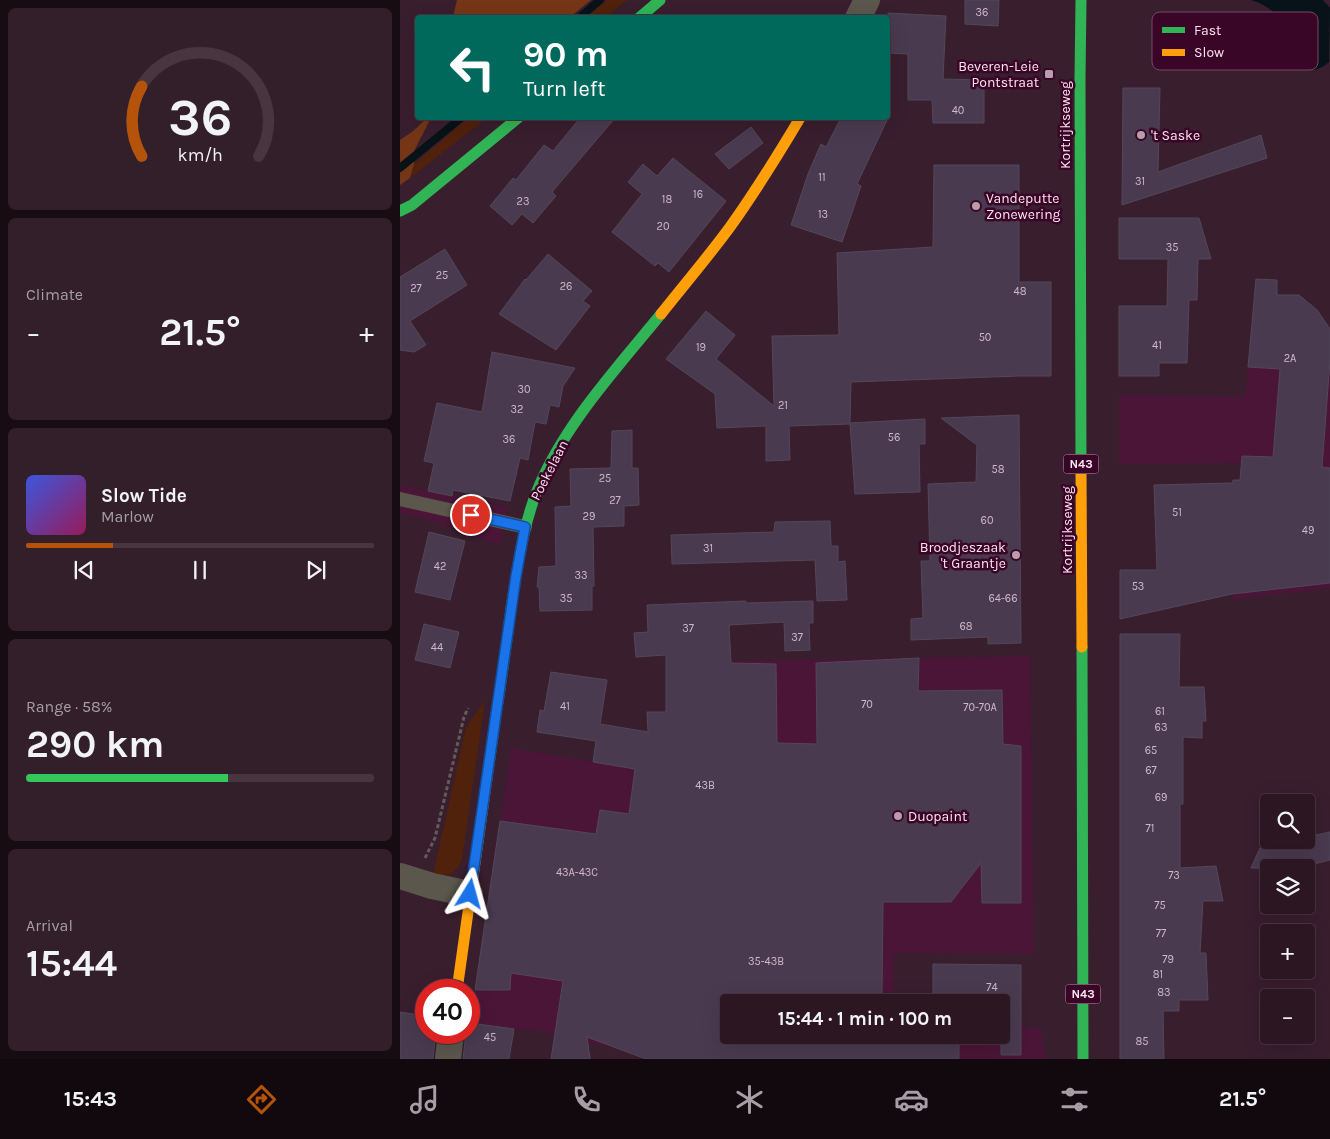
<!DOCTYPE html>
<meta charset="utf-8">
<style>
body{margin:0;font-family:Karla,sans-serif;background:#331f2a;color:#f1f3f6;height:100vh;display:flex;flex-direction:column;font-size:19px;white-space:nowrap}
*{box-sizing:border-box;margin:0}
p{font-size:16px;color:#a69fa5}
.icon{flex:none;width:28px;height:28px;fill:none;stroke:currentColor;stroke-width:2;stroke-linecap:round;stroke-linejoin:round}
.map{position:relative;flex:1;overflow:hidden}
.panel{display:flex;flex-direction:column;gap:8px;padding:8px;background:#180c13;width:400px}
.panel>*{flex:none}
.top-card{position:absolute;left:15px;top:15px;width:475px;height:105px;border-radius:5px;box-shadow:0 5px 20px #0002,0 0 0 1px #473540;background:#00695c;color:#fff;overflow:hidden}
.buttons{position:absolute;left:860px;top:794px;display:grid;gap:10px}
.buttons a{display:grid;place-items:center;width:55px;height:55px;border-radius:5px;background:#2b1622;box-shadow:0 5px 20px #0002,0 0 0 1px #473540;font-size:25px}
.speed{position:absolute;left:15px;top:979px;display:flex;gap:10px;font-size:25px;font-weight:700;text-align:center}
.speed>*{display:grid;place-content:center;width:65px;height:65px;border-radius:50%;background:#2b1622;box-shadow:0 5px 20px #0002,0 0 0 1px #473540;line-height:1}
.speed .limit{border:8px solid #d22;background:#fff;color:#111}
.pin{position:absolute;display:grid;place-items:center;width:42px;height:42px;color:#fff;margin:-21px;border:2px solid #fff;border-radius:50%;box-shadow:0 1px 5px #0007}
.me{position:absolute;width:55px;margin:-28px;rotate:8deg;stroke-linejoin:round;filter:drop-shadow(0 0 4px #0008)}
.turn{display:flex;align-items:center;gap:18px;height:105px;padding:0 25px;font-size:22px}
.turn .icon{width:65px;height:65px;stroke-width:2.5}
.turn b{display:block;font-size:35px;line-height:42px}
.big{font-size:38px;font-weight:700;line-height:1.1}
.panel .widget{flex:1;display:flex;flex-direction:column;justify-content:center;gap:8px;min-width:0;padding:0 18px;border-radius:8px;background:#331f2a}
.panel .dial{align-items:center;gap:0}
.dial svg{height:130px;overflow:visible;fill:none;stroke:#473540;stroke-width:7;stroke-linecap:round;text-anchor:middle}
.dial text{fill:#f1f3f6;stroke:none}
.song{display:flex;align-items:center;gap:15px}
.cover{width:60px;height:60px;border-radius:8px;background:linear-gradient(135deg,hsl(230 70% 55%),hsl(330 70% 35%))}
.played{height:5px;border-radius:2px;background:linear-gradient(90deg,#b45309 25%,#473540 25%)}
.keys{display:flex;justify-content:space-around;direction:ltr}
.heat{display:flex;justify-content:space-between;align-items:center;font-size:28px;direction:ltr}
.charge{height:8px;border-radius:4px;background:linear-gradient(90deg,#34c759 58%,#473540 0)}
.trip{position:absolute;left:320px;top:994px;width:290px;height:50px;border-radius:5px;background:#2b1622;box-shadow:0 5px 20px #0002,0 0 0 1px #473540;font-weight:700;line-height:50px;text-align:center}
.dock{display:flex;height:80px;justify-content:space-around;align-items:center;background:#11090e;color:#a69fa5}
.dock .icon{width:35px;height:35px}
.dock .on{color:#b45309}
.dock b{font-size:22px;color:#f1f3f6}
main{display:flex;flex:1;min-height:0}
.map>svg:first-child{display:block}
.built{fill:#4b1537}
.green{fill:#50210b}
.forest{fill:#753617}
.water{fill:#071219}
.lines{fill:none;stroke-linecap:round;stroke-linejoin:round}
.stream{stroke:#071219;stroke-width:8}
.building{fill:#4a3a50;stroke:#534758}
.path{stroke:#645b59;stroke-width:3;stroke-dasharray:4 2.5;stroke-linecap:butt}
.lane{stroke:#5b574d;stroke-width:14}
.street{stroke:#5b574d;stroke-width:26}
.fast{stroke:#30b455;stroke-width:11}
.slow{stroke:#ff9f0a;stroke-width:11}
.route-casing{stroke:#114b97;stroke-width:12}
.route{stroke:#1a73e8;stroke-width:9}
.poi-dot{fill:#b99dac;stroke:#3a0627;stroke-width:2}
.labels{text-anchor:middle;stroke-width:5;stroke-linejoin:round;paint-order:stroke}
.number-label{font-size:11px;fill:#d1b8c8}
.shield{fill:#3a0627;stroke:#c3a0b4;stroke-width:1}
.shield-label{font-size:12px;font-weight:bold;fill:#fee2f0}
.poi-label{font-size:14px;fill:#fee2f0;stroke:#3a0627;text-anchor:start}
.street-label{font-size:14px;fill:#fee2f0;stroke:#3a0627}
.key{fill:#3a0627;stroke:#754863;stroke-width:1}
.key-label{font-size:14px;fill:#fee2f0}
</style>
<main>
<section class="panel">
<div class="widget dial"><svg viewBox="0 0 100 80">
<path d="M14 69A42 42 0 1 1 86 69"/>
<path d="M14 69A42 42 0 0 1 14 26" stroke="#b45309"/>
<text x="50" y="56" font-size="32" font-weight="700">36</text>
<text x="50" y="72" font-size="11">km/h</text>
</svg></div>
<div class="widget"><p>Climate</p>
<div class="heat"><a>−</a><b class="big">21.5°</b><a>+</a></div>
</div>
<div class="widget">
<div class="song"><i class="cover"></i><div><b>Slow Tide</b><p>Marlow</p></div></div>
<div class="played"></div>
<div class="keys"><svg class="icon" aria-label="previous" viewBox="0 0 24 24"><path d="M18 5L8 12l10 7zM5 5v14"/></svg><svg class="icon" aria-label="pause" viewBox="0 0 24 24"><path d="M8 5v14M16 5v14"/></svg><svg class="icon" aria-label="next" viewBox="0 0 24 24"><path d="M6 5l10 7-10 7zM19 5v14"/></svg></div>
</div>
<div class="widget"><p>Range · 58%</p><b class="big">290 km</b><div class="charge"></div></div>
<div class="widget"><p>Arrival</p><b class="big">15:44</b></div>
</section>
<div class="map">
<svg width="930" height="1059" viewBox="0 0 930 1059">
<rect width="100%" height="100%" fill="#391e2e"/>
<path class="built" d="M 927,363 L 930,364 L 930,588 L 832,600 L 842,463 L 719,464 L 719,395 L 845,397 L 848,367 L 880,369 L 924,439 L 929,372 Z
M 0,485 L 108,508 L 100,545 L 20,517 L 0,513 Z
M 630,656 L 634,954 L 494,953 L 493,994 L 580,996 L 580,1002 L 329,1002 L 329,1035 L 601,1035 L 601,1024 L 640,1029 L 647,1059 L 246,1059 L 215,1047 L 161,1038 L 151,1033 L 71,1023 L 111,748 L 240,770 L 248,735 L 247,712 L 266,712 L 266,662 Z"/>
<path class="green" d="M 207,0 L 227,0 L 206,17 L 186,17 Z
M 68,118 L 87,118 L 10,178 L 14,164 Z
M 85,701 L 62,860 C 55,874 49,877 33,875 L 66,727 Z"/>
<path class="forest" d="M 57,0 L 191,0 L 170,17 L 53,17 Z
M 27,118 L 31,118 L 14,151 L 14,164 L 10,178 L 0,185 L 0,140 L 12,132 Z"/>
<path class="water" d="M 851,0 L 923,0 L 930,8 L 929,62 C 901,87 890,44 883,24 C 876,12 865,4 851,0 Z"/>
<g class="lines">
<path class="stream" d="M 179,18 L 200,0
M 0,168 L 61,118"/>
</g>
<path class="building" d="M 565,0 L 599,0 L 598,26 L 565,24 Z
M 488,13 L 546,16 L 543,79 L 584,80 L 584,123 L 533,123 L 532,100 L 508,100 L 508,54 L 488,53 Z
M 723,88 L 760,88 L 758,172 L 861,135 L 867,158 L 722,205 Z
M 180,118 L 215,118 L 152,192 L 156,196 L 133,223 L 122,214 L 112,225 L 90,206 L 113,178 L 116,180 L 144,145 L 153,151 Z
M 441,118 L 488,118 L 457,184 L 461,186 L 442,242 L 391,225 L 408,174 L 421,144 L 426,147 Z
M 351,127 L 363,143 L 329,169 L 315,154 Z
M 273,158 L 326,201 L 269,272 L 258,263 L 255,266 L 212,232 L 242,194 L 228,182 L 243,164 L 257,176 Z
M 534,165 L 619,165 L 619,282 L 651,282 L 651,376 L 620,376 L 451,382 L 450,423 L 525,419 L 525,444 L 519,444 L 520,492 L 455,494 L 450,424 L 389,426 L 390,460 L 366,461 L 366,426 L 317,428 L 315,394 L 266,359 L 306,311 L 335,335 L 316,359 L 374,406 L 372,336 L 439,335 L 437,253 L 533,247 Z
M 719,218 L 799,218 L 811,259 L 798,259 L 797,300 L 789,300 L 787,363 L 759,363 L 759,376 L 719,376 L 719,306 L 767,306 L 768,259 L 719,259 Z
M 45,249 L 67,285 L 10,321 L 26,345 L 14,352 L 0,350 L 0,277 Z
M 148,254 L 192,291 L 183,301 L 190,306 L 156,350 L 99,314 L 125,279 L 126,280 Z
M 856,279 L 877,280 L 877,295 L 899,295 L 917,310 L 930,329 L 930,361 L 922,467 L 930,468 L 930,583 L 832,594 L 720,619 L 720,570 L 757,570 L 754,485 L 833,483 L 833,480 L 840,480 L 842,456 L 873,457 L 880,369 L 848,367 Z
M 92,352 L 175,368 L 163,386 L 159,407 L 150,405 L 146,424 L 135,422 L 128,460 L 120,458 L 110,501 L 53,490 L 52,496 L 28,491 L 34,463 L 24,461 L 37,403 L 82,412 Z
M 619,415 L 621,643 L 588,644 L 588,637 L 511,640 L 511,619 L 523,618 L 521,561 L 530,561 L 528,484 L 576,482 L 577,445 L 541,418 Z
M 232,430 L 232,468 L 238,468 L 239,505 L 224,506 L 224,526 L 193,527 L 194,586 L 192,586 L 192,610 L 140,611 L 139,587 L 137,587 L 139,567 L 156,566 L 155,507 L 171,506 L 170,469 L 211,468 L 212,431 Z
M 430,521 L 431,546 L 438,546 L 438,562 L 445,561 L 447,600 L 417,601 L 415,560 L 272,564 L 271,535 L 374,532 L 375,522 Z
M 29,532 L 65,541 L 50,600 L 15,592 Z
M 346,601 L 346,603 L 413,601 L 413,623 L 409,623 L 410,650 L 385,651 L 384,622 L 329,625 L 331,663 L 376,664 L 377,743 L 417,744 L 416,663 L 519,658 L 518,691 L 602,690 L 603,744 L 621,746 L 621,903 L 582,903 L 581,863 L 551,902 L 483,902 L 482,994 L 533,995 L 533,964 L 621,965 L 621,1055 L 601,1055 L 601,1002 L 329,1002 L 329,1035 L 559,1035 L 559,1059 L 246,1059 L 187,1037 L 190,1059 L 151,1059 L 163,981 L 111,973 L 110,990 L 75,990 L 100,821 L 196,834 L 200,810 L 229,814 L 235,769 L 193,762 L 196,741 L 137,732 L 140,710 L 144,711 L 151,672 L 207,680 L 200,724 L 248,732 L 247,712 L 266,712 L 266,655 L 236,657 L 234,633 L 248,632 L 247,605 Z
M 24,624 L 59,632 L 50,668 L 15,660 Z
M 720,634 L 780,634 L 779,687 L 804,687 L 806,721 L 802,721 L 802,738 L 783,737 L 783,804 L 780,804 L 780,868 L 816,866 L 823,901 L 803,901 L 800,953 L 806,953 L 808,1000 L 779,1000 L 779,1011 L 763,1011 L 764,1059 L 720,1059 Z
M 930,832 L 930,860 L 898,868 L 851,868 L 860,848 L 894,840 L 906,840 L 906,837 Z
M 0,1012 L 26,1016 L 26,1032 L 36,1032 L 33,1059 L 0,1059 Z
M 71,1023 L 114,1029 L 109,1059 L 63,1059 L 66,1032 L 69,1032 Z"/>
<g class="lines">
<path class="path" d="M 25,858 L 35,838 L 64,717 L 68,708"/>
<path class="lane" d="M 0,499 L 125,527"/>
<path class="street" d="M 458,18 L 467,0
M 0,876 L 32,886 L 70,894
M 48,1059 L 51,1032"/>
<path class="fast" d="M 681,0 L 680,78 L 681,469
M 239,18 L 260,0
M 0,211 L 12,205 L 118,118
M 682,647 L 683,1059
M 96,714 C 102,677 107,639 112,602 C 118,564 123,526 137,491 C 163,426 217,368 261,314"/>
<path class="slow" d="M 261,314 C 284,285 308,257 330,227 C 355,192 378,155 400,118
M 681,469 L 682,647
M 57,990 L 96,714"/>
</g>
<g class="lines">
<g class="route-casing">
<path id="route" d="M 70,894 L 116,576 L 125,527 L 71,515"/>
</g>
<use href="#route" class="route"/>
</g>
<g class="poi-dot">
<rect x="644" y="69" width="10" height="10" rx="2.5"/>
<circle cx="741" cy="135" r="5"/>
<circle cx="576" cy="206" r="5"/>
<circle cx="616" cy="555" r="5"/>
<circle cx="498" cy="816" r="5"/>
</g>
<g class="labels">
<g class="number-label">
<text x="582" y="16">36</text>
<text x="558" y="114">40</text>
<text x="422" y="181">11</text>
<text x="740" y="185">31</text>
<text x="298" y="198">16</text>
<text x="267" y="203">18</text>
<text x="123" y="205">23</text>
<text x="423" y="218">13</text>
<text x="263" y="230">20</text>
<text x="772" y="251">35</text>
<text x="42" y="279">25</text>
<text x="166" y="290">26</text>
<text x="16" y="292">27</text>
<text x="620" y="295">48</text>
<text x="585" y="341">50</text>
<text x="757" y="349">41</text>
<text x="301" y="351">19</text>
<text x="890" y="362">2A</text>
<text x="124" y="393">30</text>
<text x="383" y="409">21</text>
<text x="117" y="413">32</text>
<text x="494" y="441">56</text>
<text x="109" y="443">36</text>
<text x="598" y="473">58</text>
<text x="205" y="482">25</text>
<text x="215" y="504">27</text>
<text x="777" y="516">51</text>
<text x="189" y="520">29</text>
<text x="587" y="524">60</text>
<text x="908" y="534">49</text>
<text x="308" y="552">31</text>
<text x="40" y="570">42</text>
<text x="181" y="579">33</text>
<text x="738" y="590">53</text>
<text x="166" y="602">35</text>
<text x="603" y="602">64-66</text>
<text x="566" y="630">68</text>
<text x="288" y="632">37</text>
<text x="397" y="641">37</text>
<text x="37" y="651">44</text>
<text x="467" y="708">70</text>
<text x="165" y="710">41</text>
<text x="580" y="711">70-70A</text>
<text x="760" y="715">61</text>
<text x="761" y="731">63</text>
<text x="751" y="754">65</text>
<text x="751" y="774">67</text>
<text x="305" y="789">43B</text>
<text x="761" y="801">69</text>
<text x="750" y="832">71</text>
<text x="177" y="876">43A-43C</text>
<text x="774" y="879">73</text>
<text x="760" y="909">75</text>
<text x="761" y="937">77</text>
<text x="768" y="963">79</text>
<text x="366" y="965">35-43B</text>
<text x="758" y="978">81</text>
<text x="592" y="991">74</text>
<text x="764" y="996">83</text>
<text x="90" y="1041">45</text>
<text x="742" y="1045">85</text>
</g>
<g class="shield">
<rect x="663.5" y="454.5" width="35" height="19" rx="4"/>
<rect x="665.5" y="984.5" width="35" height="19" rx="4"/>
</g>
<g class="shield-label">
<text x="681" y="468">N43</text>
<text x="683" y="998">N43</text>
</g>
<g class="poi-label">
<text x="639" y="71" text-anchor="end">Beveren-Leie<tspan x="639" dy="16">Pontstraat</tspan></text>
<text x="751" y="140">'t Saske</text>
<text x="586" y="203">Vandeputte<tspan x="586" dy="16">Zonewering</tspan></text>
<text x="606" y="552" text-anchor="end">Broodjeszaak<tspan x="606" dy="16">'t Graantje</tspan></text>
<text x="508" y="821">Duopaint</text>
</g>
<g class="street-label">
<text transform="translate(665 125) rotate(-90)" y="5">Kortrijkseweg</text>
<text transform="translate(149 470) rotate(-63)" y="5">Poekelaan</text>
<text transform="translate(667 530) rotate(-90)" y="5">Kortrijkseweg</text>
</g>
</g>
<rect x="752" y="12" width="166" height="58" rx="8" class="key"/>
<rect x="762" y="27" width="23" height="6" fill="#30b455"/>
<rect x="762" y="49" width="23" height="7" fill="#ff9f0a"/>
<g class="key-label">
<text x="794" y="35">Fast</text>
<text x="794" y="57">Slow</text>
</g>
</svg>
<div class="buttons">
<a><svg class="icon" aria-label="search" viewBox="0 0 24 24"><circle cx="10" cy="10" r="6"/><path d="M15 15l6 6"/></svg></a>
<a><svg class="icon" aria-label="layers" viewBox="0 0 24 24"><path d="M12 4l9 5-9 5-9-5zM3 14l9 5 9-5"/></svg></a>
<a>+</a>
<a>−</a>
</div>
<div class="speed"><div class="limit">40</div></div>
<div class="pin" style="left:71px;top:515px;background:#d93025"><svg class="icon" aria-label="arrive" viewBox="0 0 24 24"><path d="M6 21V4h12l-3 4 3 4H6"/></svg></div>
<svg class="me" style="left:70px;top:894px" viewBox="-20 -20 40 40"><path d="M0-17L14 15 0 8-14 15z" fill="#1a73e8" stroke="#fff" stroke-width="4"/></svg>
<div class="trip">15:44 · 1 min · 100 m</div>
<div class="top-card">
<div class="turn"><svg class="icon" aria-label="left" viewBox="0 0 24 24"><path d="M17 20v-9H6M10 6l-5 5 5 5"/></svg><div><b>90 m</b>Turn left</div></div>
</div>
</div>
</main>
<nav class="dock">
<b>15:43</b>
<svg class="icon on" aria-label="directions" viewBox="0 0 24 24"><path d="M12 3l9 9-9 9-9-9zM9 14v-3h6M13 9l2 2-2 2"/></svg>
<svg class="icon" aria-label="music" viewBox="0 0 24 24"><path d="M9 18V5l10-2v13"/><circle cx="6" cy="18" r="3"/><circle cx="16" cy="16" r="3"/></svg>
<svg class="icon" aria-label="phone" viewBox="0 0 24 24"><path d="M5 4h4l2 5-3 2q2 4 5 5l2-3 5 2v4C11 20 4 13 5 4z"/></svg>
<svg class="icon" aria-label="climate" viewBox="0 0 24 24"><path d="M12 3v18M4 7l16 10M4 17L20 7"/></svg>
<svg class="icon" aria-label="car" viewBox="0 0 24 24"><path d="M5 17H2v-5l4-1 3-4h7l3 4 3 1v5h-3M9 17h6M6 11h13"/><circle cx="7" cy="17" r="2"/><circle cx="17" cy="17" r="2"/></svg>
<svg class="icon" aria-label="filters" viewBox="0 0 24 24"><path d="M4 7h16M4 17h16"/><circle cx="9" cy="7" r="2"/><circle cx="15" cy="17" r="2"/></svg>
<b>21.5°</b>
</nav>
